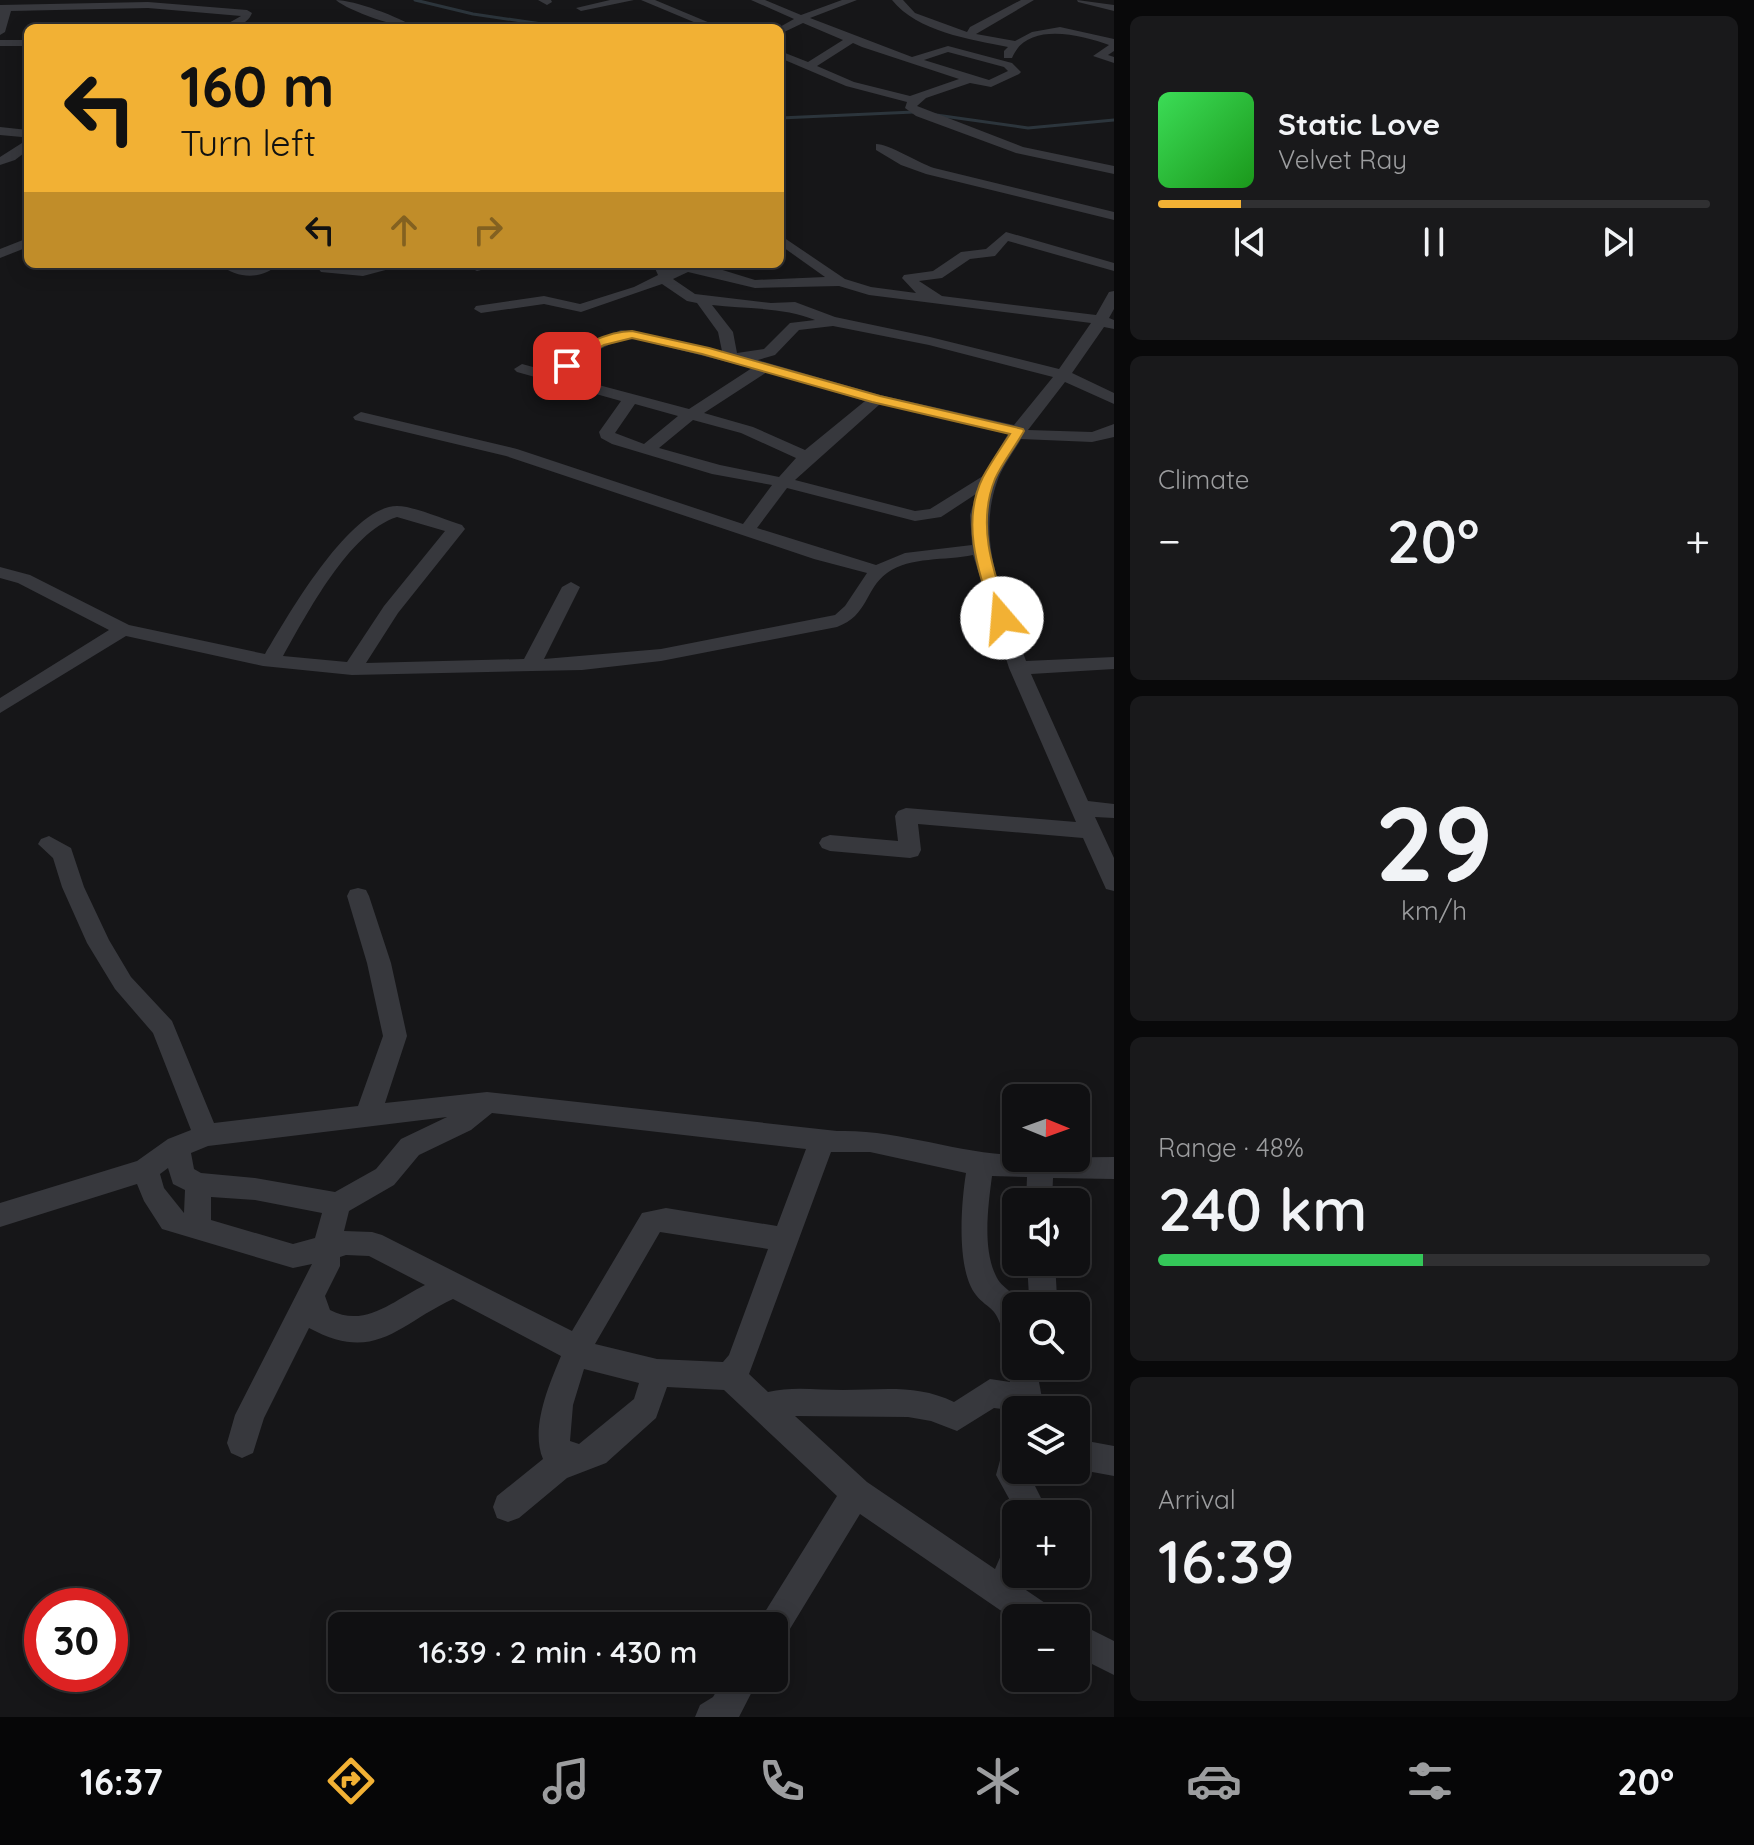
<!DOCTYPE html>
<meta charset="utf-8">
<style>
body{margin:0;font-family:Quicksand,sans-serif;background:#19191b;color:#f1f3f6;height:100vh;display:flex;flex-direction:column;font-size:30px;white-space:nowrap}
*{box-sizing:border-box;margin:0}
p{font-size:26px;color:#9c9d9f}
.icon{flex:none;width:44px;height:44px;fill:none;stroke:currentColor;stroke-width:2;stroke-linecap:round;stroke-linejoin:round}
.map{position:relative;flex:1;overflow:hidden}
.drawer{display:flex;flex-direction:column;gap:16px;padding:16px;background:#09090a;width:640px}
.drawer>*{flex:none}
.guide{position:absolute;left:24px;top:24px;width:760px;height:244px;border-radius:12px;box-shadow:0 4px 20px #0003,0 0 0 2px #303032;background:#f2b134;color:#111;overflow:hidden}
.needle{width:52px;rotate:91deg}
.tools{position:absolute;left:1002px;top:1084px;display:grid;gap:16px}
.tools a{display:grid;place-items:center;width:88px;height:88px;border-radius:12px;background:#101012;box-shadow:0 4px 20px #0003,0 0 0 2px #303032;font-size:40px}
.speed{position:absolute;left:24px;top:1588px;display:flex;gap:16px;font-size:40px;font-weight:700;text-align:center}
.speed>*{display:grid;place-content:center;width:104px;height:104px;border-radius:50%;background:#101012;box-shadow:0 4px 20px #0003,0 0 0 2px #303032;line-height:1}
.speed .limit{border:12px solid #d22;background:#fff;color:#111}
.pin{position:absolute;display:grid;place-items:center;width:68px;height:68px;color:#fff;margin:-34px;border-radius:16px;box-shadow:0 4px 12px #0006}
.me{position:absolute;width:88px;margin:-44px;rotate:342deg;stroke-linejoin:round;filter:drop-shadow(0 0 6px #0008)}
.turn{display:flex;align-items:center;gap:28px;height:168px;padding:0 24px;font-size:36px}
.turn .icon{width:104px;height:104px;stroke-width:2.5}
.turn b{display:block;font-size:56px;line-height:68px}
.lanes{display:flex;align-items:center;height:76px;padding:0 24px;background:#0003;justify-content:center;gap:40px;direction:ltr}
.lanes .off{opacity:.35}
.big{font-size:60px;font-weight:600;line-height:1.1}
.drawer .tile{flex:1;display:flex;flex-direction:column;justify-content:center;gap:12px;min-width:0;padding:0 28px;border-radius:12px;background:#19191b}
.drawer .dial{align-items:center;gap:0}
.dial b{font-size:104px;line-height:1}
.song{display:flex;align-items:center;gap:24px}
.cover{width:96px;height:96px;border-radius:12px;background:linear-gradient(135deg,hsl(130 70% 55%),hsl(120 70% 35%))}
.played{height:8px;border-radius:4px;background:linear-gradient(90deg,#f2b134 15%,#303032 15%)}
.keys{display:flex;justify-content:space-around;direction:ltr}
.heat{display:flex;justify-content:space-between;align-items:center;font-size:44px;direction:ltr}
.charge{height:12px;border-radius:6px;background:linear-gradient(90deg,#34c759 48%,#303032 0)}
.trip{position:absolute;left:328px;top:1612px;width:460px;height:80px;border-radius:12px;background:#101012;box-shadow:0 4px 20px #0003,0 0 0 2px #303032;font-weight:600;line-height:80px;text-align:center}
.tabs{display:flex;height:128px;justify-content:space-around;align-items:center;background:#060607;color:#9c9d9f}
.tabs .icon{width:56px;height:56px}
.tabs .current{color:#f2b134}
.tabs b{font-size:36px;color:#f1f3f6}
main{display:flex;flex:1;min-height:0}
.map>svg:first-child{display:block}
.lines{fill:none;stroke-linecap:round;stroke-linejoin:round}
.stream{stroke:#2c353c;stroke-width:3}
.minor{fill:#37383d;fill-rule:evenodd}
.route{fill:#f2b134;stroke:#9d7322;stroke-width:2}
</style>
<main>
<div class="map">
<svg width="1114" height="1717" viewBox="0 0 1114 1717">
<rect width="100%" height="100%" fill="#161618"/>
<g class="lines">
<path class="stream" d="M 415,0 L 473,14 L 569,28
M 936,115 L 1028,128 L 1114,120
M 780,118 L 914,112"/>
<path class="minor" d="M 336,0 C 353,0 401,17 415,28 C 399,28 348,11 336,0 Z
M 538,0 L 551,0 L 552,2 L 547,5 Z
M 610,0 L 634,0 L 581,11 L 576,8 Z
M 641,0 L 655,0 L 722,28 L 708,28 Z
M 751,0 L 765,0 L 801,15 L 842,0 L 857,0 L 810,18 L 912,57 L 948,46 L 1012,63 L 1021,72 L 1019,74 L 991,87 L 970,83 L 926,98 L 917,106 L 1023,147 L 1114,166 L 1114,174 L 1016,153 L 916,116 L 905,108 L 907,102 L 846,86 L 780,58 L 780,51 L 808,62 L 843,40 L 803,23 L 780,34 L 778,28 L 794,19 ZM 853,43 L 862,47 L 959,79 L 910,96 L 854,82 L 817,66 ZM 948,52 L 1004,67 L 1008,71 L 989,80 L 924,60 Z
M 892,0 L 903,0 L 915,13 L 967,32 L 970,27 L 1021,0 L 1034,0 L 976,34 L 1015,41 L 1032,32 L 1060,27 L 1114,39 L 1114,51 L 1108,55 L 1114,57 L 1114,63 L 1093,56 L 1109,45 C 1081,35 1027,21 1012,58 L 1004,58 L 1004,51 L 1008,47 C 969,39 918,32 892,0 Z
M 1077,0 L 1114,5 L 1114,11 L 1078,2 Z
M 148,2 L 247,10 L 252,13 C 247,26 232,28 220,28 L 241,16 L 148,8 L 11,11 L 5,32 L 0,35 L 0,5 Z
M 0,40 L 28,40 L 28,46 L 0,46 Z
M 0,127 L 28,130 L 28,150 L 15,160 L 0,165 L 0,157 L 22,143 L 22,137 L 0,135 Z
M 876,144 C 889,144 919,163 934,168 L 1114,212 L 1114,220 L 926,174 L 901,165 L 876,150 Z
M 1006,232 L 1114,263 L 1114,271 L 1008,241 L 995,256 L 970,259 L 942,278 L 919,281 L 942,296 L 1096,315 L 1109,292 L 1114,291 L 1114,309 L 1109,318 L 1114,320 L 1114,329 L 1104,327 L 1072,373 L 1114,393 L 1114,404 L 1065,382 L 1028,430 L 1092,432 L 1114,424 L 1114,437 L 1092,442 L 1021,439 C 1013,453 1002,467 997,482 C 975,544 1006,603 1026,661 L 1114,657 L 1114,669 L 1031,674 L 1088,801 L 1114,804 L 1114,818 L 1095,817 L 1114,858 L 1114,891 L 1106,889 L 1083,838 L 918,824 L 921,850 L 918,856 L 910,858 L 830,851 L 822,848 L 819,843 L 822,838 L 830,835 L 898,841 L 895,816 L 898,811 L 906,808 L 1076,822 L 1009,668 L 973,555 C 945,561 911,556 887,573 C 864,590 869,615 837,627 L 661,661 L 582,670 L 352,675 L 263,666 L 126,636 L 0,713 L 0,698 L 109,630 L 18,583 L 0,578 L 0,567 L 30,575 L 129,625 L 265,654 C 287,617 350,506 397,506 C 414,506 445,520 462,525 L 465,529 L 398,613 L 366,663 L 524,659 L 562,587 L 571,582 L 580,587 L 544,659 L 661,649 L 835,615 L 845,606 L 867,573 L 814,559 L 506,456 L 355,420 L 353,417 L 361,412 L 517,449 L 743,524 L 772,485 L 712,474 L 612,444 L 601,438 L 599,432 L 621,401 L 517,372 L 514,369 L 522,364 L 544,370 L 557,366 L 564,356 L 621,330 L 722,351 L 718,332 L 697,303 L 687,301 L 662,284 L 581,312 L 544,304 L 481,313 L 474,309 L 476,306 L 544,296 L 580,304 L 634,287 L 658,275 L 653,264 L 670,267 L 672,264 L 703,264 L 755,280 L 825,277 L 780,245 L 780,235 L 845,279 L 871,287 L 916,293 L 902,278 L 904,275 L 933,271 L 961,252 L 986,249 ZM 688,272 L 755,288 L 839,286 L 869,295 L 1091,323 L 1059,369 L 930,337 L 835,317 L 795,302 L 771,303 L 695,294 L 673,279 ZM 712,305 C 746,309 784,307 815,320 L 790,323 L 764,349 L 737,353 L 733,332 ZM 833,326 L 929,345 L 1053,377 L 1014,425 L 880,395 L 758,360 L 775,355 L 799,330 ZM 623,338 L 632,338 L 752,368 L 689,409 L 561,375 L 567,372 L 574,362 ZM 767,372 L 865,401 L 805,450 L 753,427 L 704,413 ZM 635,404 L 678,416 L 644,444 L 615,433 ZM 880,404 L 1008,434 L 983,476 L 930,509 L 915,511 L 795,480 ZM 693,420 L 741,433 L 796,458 L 779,477 L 720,465 L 659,448 ZM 787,488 L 915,521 L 941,517 L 976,494 L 970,515 L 972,545 L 905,553 L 876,565 L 757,528 ZM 397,517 L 445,531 L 384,606 L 347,662 L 283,656 C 307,614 349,532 397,517 Z
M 28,238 L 28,247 L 0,258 L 0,249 Z
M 127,264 L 141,264 L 133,270 L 128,269 Z
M 237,264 L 250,268 L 278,264 C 263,280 237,279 221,265 Z
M 315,264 L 363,268 L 408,264 L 363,276 L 321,272 Z
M 463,264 L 504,264 L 477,271 Z
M 49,836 L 71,848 L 84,887 L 109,940 L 131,977 L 172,1021 L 214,1123 L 358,1106 L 383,1036 L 367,963 L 347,896 L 350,890 L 358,888 L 366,890 L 369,896 L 391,963 L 407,1036 L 385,1103 L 487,1092 L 837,1131 C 898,1129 955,1153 1016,1155 L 1016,1158 L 1114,1157 L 1114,1179 L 1053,1178 L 1052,1202 L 1026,1202 L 1027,1177 L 992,1176 C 988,1207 982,1250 997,1278 C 1003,1289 1016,1293 1022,1306 L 1016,1306 L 1016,1344 L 1006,1340 C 1002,1332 1000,1319 994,1312 C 989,1306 981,1302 976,1295 C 956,1270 961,1204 966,1173 L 870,1152 L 831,1152 L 749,1374 L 768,1392 C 793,1386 817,1390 843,1390 C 882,1390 917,1384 954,1402 L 990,1379 L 1010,1382 L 1008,1366 L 1012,1356 L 1016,1355 L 1016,1366 L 1036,1366 L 1042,1398 L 1040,1410 L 1016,1410 L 1016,1421 L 1010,1410 L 994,1408 L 957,1431 L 931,1421 L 908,1417 L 795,1416 L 867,1482 L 995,1569 L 1005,1546 L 1016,1541 L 1016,1574 L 1025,1574 L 1020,1586 L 1051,1607 L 1056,1618 L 1016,1618 L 1016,1621 L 860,1514 L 785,1637 L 774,1642 L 774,1626 L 758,1626 L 763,1615 L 837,1496 L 724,1390 L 667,1387 L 656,1418 L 606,1463 L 567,1478 L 519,1518 L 508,1522 L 497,1518 L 493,1507 L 497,1496 L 543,1459 C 530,1428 549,1385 561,1356 L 453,1299 C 397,1325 376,1364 309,1328 L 264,1418 L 253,1453 L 242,1458 L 231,1453 L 227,1443 L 235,1415 L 312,1264 L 293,1268 L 162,1229 L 144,1201 L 137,1184 L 0,1227 L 0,1203 L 137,1161 L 168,1139 L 191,1130 L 153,1033 L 115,989 L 87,943 L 62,887 L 53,858 L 38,844 L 41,839 ZM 492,1113 L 806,1149 L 777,1226 L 666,1208 L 642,1213 L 572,1331 L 382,1235 L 372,1232 L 344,1231 L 349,1211 L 394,1185 L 419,1155 L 471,1130 ZM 447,1117 L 401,1139 L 376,1169 L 335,1192 L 255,1178 L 201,1173 L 194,1169 L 191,1153 L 208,1146 ZM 168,1168 L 173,1184 L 185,1190 L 184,1213 L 164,1188 L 160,1174 ZM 211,1197 L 255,1200 L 322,1213 L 315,1238 L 293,1244 L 211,1220 ZM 660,1232 L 768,1249 L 729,1355 L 723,1362 L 657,1359 L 595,1344 ZM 346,1255 L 369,1256 L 425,1285 C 395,1299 366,1329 330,1310 L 325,1296 L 340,1266 L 340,1257 ZM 584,1369 L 639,1383 L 634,1399 L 579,1444 L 570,1441 L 573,1405 Z
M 1027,1262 L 1055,1262 L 1057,1297 L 1053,1306 L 1033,1306 L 1029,1297 Z
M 1016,1437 L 1016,1470 L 1027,1470 L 1042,1500 L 1042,1514 L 1016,1514 L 1016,1525 L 1012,1504 L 996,1475 L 1005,1442 Z
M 1076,1439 L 1114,1446 L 1114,1476 L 1076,1469 Z
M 1076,1622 L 1114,1641 L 1114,1675 L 1076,1656 Z
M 724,1678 L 759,1678 L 739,1717 L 695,1717 L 700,1705 L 713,1697 Z"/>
</g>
<path class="route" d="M 632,331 L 709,348 L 880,396 L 1023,429 L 1024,431 C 1015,447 1002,463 995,479 C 976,526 994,573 1009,618 L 1007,622 L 1002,623 L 994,618 C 979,573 960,523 983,477 C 991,462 1001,448 1010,434 L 872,402 L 702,354 L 632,338 L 604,345 L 575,361 L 571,368 L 561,366 C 567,347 613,331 632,331 Z"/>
</svg>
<div class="tools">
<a><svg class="needle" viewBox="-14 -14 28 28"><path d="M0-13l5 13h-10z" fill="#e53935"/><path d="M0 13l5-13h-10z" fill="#9c9d9f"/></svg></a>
<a><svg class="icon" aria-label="sound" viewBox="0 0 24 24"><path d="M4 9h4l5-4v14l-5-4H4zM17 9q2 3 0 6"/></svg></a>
<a><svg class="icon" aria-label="search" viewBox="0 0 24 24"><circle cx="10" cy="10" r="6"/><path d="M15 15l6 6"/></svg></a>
<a><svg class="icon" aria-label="layers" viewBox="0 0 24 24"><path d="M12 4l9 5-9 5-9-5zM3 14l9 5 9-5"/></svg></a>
<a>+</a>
<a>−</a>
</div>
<div class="speed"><div class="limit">30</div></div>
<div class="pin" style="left:567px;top:366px;background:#d93025"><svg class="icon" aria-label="arrive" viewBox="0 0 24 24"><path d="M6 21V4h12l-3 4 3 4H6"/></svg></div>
<svg class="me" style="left:1002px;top:618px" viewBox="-20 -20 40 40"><circle r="19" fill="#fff"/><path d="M0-13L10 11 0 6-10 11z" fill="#f2b134"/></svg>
<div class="trip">16:39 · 2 min · 430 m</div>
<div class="guide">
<div class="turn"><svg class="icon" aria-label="left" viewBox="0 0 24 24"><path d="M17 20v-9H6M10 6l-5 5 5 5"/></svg><div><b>160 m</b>Turn left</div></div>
<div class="lanes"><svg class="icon" aria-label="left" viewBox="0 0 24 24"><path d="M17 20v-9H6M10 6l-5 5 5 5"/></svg><svg class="icon off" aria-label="ahead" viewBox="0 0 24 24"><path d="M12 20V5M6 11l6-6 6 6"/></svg><svg class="icon off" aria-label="right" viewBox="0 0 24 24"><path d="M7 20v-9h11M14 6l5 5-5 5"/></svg></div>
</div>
</div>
<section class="drawer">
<div class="tile">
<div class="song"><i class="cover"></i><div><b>Static Love</b><p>Velvet Ray</p></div></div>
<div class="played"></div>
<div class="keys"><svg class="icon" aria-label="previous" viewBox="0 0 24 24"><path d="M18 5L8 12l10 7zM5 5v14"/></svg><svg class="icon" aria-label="pause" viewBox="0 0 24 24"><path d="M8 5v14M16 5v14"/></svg><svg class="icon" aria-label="next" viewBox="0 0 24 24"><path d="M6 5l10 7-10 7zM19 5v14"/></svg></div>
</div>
<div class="tile"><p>Climate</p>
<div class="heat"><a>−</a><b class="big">20°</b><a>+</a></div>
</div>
<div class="tile dial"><b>29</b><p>km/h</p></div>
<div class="tile"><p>Range · 48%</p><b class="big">240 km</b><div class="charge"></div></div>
<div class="tile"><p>Arrival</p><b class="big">16:39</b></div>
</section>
</main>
<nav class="tabs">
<b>16:37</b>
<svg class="icon current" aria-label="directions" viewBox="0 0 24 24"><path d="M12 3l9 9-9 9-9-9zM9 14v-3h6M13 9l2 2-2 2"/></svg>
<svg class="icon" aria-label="music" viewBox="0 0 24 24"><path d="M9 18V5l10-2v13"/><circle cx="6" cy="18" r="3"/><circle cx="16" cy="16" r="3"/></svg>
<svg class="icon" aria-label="phone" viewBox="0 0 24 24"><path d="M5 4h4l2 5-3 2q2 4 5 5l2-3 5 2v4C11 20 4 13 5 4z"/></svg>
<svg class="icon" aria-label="climate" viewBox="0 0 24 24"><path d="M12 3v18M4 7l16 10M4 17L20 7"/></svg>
<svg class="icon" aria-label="car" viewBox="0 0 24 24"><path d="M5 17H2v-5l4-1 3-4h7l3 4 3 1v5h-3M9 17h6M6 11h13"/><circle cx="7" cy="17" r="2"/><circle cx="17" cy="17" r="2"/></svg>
<svg class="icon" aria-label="filters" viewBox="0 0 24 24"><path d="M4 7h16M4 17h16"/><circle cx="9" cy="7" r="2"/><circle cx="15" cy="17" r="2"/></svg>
<b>20°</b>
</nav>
